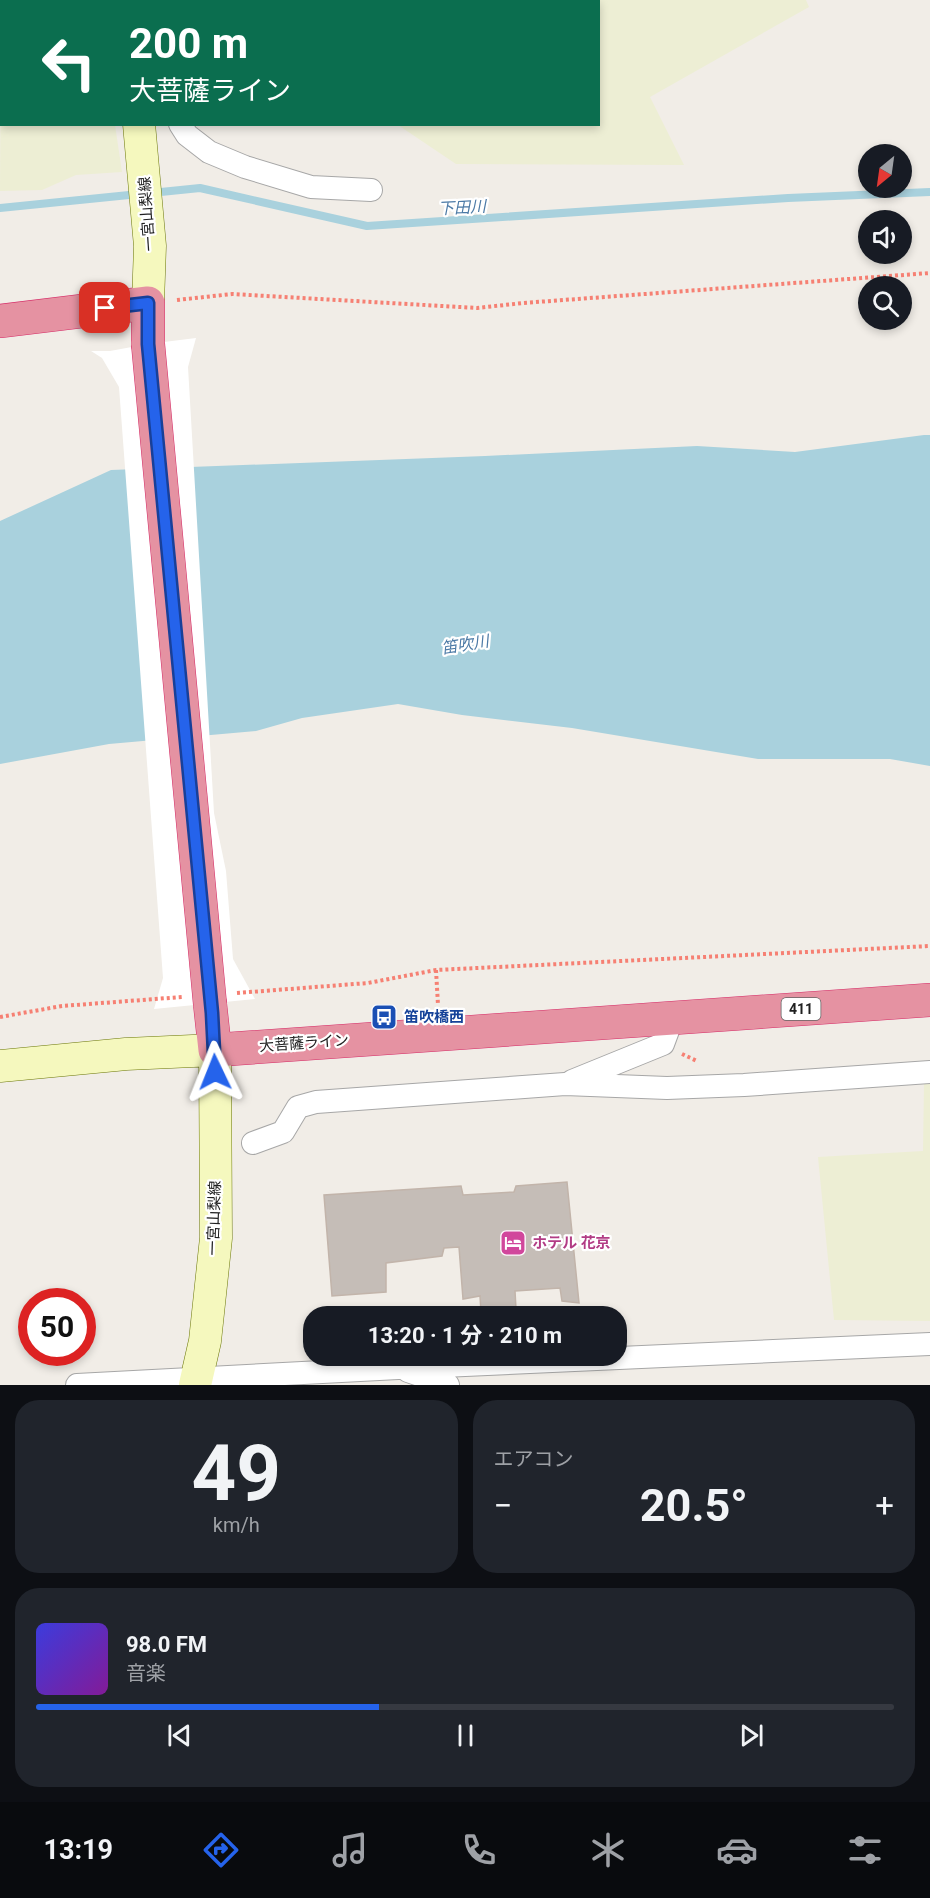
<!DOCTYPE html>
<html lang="ja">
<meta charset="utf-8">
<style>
body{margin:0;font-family:Roboto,"Noto Sans JP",sans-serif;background:#20242c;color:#f1f3f6;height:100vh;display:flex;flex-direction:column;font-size:22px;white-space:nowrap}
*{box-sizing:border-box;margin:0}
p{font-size:20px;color:#9ea1a6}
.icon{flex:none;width:33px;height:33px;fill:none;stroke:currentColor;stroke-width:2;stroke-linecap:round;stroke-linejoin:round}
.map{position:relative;height:1385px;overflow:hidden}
.sheet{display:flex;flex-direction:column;gap:15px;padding:15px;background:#0d0f14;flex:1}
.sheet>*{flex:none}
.top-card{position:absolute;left:0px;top:0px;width:600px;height:126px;box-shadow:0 3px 9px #0003;background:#0b6e4f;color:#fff;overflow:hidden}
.needle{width:39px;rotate:209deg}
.tools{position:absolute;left:858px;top:144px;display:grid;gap:12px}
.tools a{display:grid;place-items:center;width:54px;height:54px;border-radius:50%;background:#171b24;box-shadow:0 3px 9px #0003;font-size:30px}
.speed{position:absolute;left:18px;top:1288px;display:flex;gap:12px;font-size:30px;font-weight:700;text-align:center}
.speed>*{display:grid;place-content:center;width:78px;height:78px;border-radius:50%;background:#171b24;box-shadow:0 3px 9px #0003;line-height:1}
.speed .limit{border:9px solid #d22;background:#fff;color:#111}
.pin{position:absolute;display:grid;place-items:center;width:51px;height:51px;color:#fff;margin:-26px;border-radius:12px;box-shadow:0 3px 9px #0006}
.me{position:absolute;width:66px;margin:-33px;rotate:358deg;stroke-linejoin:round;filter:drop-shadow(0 0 4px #0008)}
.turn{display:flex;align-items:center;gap:21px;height:126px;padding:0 30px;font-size:27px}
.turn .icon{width:78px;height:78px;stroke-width:2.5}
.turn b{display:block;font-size:42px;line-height:51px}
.big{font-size:45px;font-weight:700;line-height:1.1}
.sheet .tile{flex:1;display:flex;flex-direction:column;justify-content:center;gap:9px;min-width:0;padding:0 21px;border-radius:24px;background:#20242c}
.sheet .dial{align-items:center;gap:0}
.dial b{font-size:78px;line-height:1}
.song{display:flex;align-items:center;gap:18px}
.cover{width:72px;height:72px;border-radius:9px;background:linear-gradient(135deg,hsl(240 70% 55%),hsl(290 70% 35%))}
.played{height:6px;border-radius:3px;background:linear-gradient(90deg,#2563eb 40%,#363941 40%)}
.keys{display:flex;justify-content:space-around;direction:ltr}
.heat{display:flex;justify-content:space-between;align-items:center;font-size:33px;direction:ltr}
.sheet .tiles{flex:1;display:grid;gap:15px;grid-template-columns:1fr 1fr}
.tile:last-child{grid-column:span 2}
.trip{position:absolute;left:303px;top:1306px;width:324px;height:60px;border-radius:24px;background:#171b24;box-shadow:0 3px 9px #0003;font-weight:700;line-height:60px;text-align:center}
.dock{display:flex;height:96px;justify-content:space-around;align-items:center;background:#090b0e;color:#9ea1a6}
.dock .icon{width:42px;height:42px}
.dock .active{color:#2563eb}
.dock b{font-size:27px;color:#f1f3f6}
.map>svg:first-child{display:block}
.farmland{fill:#edeed4}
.water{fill:#a9d1dd}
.pier{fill:#fff}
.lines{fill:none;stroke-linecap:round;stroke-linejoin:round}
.stream{stroke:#a9d1dd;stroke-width:8}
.building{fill:#c5bdb7;stroke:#c2b4aa;stroke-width:1.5}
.street-casing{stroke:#a7a7a7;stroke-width:24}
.secondary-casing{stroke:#6b7708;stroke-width:33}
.highway-casing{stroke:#d62d68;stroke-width:34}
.path{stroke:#f68073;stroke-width:4;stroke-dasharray:3 3;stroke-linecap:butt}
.street{stroke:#fff;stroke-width:22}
.secondary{stroke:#f5f8be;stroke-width:32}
.highway{stroke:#e592a2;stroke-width:33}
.highway-bridge-casing{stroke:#d62d68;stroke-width:34;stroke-linecap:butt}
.highway-bridge{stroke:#e592a2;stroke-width:33}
.route-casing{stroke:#184099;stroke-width:15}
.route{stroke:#2563eb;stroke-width:10}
.labels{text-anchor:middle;stroke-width:4.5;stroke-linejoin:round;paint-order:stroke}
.shield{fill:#fff;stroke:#636363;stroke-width:1.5}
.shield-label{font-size:14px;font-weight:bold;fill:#202020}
.street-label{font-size:15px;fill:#202020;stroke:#fff}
.transit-label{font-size:15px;font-weight:bold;fill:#164399;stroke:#fff;text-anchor:start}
.hotel-label{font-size:15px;font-weight:bold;fill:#b23c85;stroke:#fff;text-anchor:start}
.water-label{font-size:16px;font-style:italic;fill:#4c7aa6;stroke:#fff}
</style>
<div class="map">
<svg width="930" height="1385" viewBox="0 0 930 1385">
<rect width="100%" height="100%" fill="#f1ede7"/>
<path class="farmland" d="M 404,0 L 806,0 L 809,7 L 650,97 L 684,165 L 456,164 L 398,125 L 598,124 L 598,2 Z
M 1,6 L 2,124 L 115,125 L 122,172 L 76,175 L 42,190 L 0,191 Z
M 924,1083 L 930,1083 L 930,1321 L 834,1320 L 818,1157 L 923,1151 Z"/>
<path class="water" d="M 924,435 L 930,435 L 930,766 L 890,759 L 758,759 L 572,728 L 462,715 L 398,704 L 302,718 L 256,731 L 109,744 L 0,764 L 0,521 L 111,470 L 485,456 L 697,446 L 795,452 Z"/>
<path class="pier" d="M 196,338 L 188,367 L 214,813 L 226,871 L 233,959 L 255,999 L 154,1009 L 163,978 L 119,387 L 102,358 L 91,351 L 110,351 L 148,344 Z"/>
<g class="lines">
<path class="stream" d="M 151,193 L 200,188 L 367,226 L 788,198 L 930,192
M 0,208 L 139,194"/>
</g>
<path class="building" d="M 567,1182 L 579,1303 L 562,1301 L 560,1288 L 515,1291 L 516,1309 L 481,1312 L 480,1296 L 463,1299 L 459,1247 L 444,1248 L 442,1256 L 386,1263 L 386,1292 L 332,1296 L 324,1195 L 461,1186 L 463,1195 L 514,1192 L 516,1186 Z"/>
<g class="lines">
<g class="street-casing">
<path id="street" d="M 268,2 L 269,0
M 180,124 L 187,135 L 209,152 L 245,167 L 311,187 L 371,190
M 572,1081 L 663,1044 L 673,1017
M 253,1143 L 283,1132 L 298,1107 L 316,1102 L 565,1084 L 667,1088 L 744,1085 L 930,1072
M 408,1371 L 448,1385
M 77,1385 L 398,1368 L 930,1344"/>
</g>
<g class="secondary-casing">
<path id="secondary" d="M 122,0 L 122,2
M 139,124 L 150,246 L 148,303
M 0,1066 L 126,1054 L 215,1050 L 216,1238 L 205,1341 L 195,1385"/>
</g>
<g class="highway-casing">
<path id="highway" d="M 0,321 L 148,303 L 148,344
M 210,1004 L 215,1050 L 930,1000"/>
</g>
<path class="path" d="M 177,300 L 232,294 L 477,308 L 523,303 L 930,273
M 436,970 L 438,1005
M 237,993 L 368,983 L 436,970 L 930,946
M 0,1017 L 62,1006 L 182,997
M 682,1054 L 697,1061"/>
<use href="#street" class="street"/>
<use href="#secondary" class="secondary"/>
<use href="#highway" class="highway"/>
<g class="highway-bridge-casing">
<path id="highway-bridge" d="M 148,344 L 210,1004"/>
</g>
<use href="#highway-bridge" class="highway-bridge"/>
</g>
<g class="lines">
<g class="route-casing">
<path id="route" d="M 105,308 L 148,303 L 148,344 L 212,1013 L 215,1072"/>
</g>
<use href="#route" class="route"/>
</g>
<defs>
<g id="bus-square" transform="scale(1.35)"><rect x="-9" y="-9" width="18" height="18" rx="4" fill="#1a4fb4" stroke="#fff"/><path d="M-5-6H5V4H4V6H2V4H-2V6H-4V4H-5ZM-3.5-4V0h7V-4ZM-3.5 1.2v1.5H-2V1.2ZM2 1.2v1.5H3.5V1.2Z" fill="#fff"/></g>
<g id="hotel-square" transform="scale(1.35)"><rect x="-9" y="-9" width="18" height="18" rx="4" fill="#d1479c" stroke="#fff"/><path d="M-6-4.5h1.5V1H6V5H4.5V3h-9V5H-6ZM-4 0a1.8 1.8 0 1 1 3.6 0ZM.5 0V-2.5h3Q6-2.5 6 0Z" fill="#fff"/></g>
</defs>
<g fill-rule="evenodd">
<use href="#bus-square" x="384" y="1017"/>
<use href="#hotel-square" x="513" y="1243"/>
</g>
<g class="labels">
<rect class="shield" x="781.5" y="998" width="39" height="22" rx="4.5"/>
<g class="shield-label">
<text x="801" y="1014">411</text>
</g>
<g class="street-label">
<text transform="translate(147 214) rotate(-94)" y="5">一宮山梨線</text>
<text transform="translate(304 1043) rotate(-4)" y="5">大菩薩ライン</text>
<text transform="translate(214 1218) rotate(-88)" y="5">一宮山梨線</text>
</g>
<g class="transit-label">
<text x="404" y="1022">笛吹橋西</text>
</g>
<g class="hotel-label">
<text x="532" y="1248">ホテル 花京</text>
</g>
<g class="water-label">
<text transform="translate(462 207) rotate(-3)" y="6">下田川</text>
<text transform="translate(465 644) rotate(-9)" y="6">笛吹川</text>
</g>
</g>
</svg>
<div class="tools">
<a><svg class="needle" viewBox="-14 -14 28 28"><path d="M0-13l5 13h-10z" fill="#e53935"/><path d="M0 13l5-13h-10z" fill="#9ea1a6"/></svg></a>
<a><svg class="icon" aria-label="sound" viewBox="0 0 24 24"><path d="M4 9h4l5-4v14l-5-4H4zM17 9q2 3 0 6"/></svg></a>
<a><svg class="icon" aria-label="search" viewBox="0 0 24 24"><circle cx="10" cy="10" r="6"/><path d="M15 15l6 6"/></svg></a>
</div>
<div class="speed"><div class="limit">50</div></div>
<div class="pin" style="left:105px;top:308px;background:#d93025"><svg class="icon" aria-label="arrive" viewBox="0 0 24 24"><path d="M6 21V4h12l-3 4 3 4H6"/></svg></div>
<svg class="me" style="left:215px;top:1072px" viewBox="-20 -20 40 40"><path d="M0-17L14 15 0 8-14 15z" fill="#2563eb" stroke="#fff" stroke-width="4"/></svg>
<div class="trip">13:20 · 1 分 · 210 m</div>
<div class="top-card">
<div class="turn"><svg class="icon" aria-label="left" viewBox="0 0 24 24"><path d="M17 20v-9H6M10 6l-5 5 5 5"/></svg><div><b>200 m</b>大菩薩ライン</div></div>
</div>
</div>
<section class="sheet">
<div class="tiles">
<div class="tile dial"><b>49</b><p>km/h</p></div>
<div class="tile"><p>エアコン</p>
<div class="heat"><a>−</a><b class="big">20.5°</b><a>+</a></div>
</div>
<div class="tile">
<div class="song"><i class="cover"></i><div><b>98.0 FM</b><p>音楽</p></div></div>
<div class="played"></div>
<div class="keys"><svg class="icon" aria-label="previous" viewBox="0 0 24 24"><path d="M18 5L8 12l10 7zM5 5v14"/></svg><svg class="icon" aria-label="pause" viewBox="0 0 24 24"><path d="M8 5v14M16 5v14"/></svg><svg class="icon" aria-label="next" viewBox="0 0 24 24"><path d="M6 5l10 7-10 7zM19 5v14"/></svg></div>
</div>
</div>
</section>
<nav class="dock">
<b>13:19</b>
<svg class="icon active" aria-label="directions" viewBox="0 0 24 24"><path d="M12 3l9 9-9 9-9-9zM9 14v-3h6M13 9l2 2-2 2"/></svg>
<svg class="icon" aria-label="music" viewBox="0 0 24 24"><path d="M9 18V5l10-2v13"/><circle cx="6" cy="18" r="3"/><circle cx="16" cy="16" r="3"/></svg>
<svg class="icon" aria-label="phone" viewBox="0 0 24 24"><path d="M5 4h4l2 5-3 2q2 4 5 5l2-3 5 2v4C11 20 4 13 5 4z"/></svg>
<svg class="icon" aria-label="climate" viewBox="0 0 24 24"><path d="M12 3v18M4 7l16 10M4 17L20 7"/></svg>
<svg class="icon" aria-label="car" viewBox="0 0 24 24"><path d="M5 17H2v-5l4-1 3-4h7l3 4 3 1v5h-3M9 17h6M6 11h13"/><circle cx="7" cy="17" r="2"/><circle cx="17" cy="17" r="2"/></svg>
<svg class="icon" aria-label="filters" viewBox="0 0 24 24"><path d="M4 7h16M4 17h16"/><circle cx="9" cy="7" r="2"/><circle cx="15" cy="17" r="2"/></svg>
</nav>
